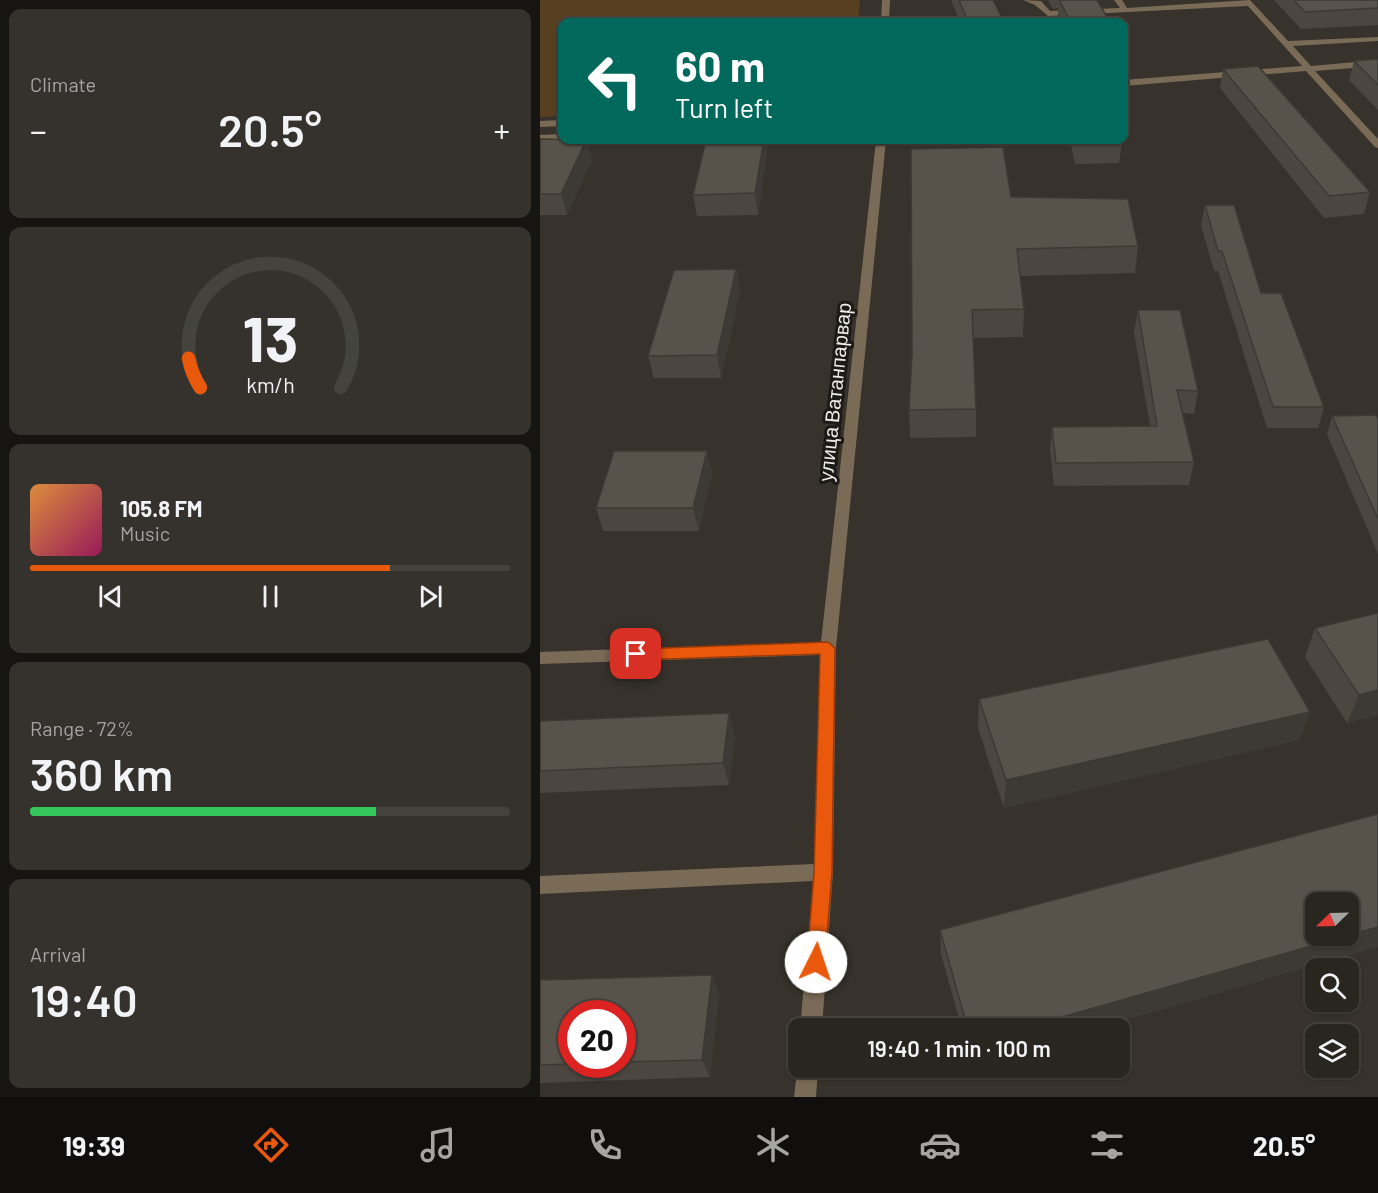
<!DOCTYPE html>
<meta charset="utf-8">
<style>
body{margin:0;font-family:Barlow,sans-serif;background:#35322d;color:#f1f3f6;height:100vh;display:flex;flex-direction:column;font-size:22px;white-space:nowrap}
*{box-sizing:border-box;margin:0}
p{font-size:20px;color:#a5a5a5}
.icon{flex:none;width:33px;height:33px;fill:none;stroke:currentColor;stroke-width:2;stroke-linecap:round;stroke-linejoin:round}
.map{position:relative;flex:1;overflow:hidden}
.sheet{display:flex;flex-direction:column;gap:9px;padding:9px;background:#171512;width:540px}
.sheet>*{flex:none}
.hud{position:absolute;left:18px;top:18px;width:570px;height:126px;border-radius:12px;box-shadow:0 2px 4px #0004,0 0 0 2px #45433e;background:#00695c;color:#fff;overflow:hidden}
.needle{width:39px;rotate:247deg}
.fabs{position:absolute;left:765px;top:892px;display:grid;gap:12px}
.fabs a{display:grid;place-items:center;width:54px;height:54px;border-radius:12px;background:#292620;box-shadow:0 2px 4px #0004,0 0 0 2px #45433e;font-size:30px}
.speed{position:absolute;left:18px;top:1000px;display:flex;gap:12px;font-size:30px;font-weight:700;text-align:center}
.speed>*{display:grid;place-content:center;width:78px;height:78px;border-radius:50%;background:#292620;box-shadow:0 2px 4px #0004,0 0 0 2px #45433e;line-height:1}
.speed .limit{border:9px solid #d22;background:#fff;color:#111}
.pin{position:absolute;display:grid;place-items:center;width:51px;height:51px;color:#fff;margin:-26px;border-radius:12px;box-shadow:0 3px 9px #0006}
.me{position:absolute;width:66px;margin:-33px;rotate:4deg;stroke-linejoin:round;filter:drop-shadow(0 0 4px #0008)}
.turn{display:flex;align-items:center;gap:21px;height:126px;padding:0 18px;font-size:27px}
.turn .icon{width:78px;height:78px;stroke-width:2.5}
.turn b{display:block;font-size:42px;line-height:51px}
.big{font-size:45px;font-weight:600;line-height:1.1}
.sheet .card{flex:1;display:flex;flex-direction:column;justify-content:center;gap:9px;min-width:0;padding:0 21px;border-radius:12px;background:#35322d}
.sheet .dial{align-items:center;gap:0}
.dial svg{height:156px;overflow:visible;fill:none;stroke:#45433e;stroke-width:7;stroke-linecap:round;text-anchor:middle}
.dial text{fill:#f1f3f6;stroke:none}
.song{display:flex;align-items:center;gap:18px}
.cover{width:72px;height:72px;border-radius:9px;background:linear-gradient(135deg,hsl(30 70% 55%),hsl(330 70% 35%))}
.played{height:6px;border-radius:3px;background:linear-gradient(90deg,#ea580c 75%,#45433e 75%)}
.keys{display:flex;justify-content:space-around;direction:ltr}
.heat{display:flex;justify-content:space-between;align-items:center;font-size:33px;direction:ltr}
.charge{height:9px;border-radius:4px;background:linear-gradient(90deg,#34c759 72%,#45433e 0)}
.trip{position:absolute;left:248px;top:1018px;width:342px;height:60px;border-radius:12px;background:#292620;box-shadow:0 2px 4px #0004,0 0 0 2px #45433e;font-weight:600;line-height:60px;text-align:center}
.menu{display:flex;height:96px;justify-content:space-around;align-items:center;background:#100f0d;color:#a5a5a5}
.menu .icon{width:42px;height:42px}
.menu .on{color:#ea580c}
.menu b{font-size:27px;color:#f1f3f6}
main{display:flex;flex:1;min-height:0}
.map>svg:first-child{display:block}
.green{fill:#57401f}
.lines{fill:none;stroke-linecap:round;stroke-linejoin:round}
.minor{fill:#7a6b56;fill-rule:evenodd}
.wall{fill:#4b4740;fill-rule:evenodd}
.shaded-wall{fill:#3d3934}
.building{fill:#57524a;stroke:#3d3934;stroke-width:1.5}
.route{fill:#ea580c;stroke:#983908;stroke-width:1.5}
.labels{text-anchor:middle;stroke-width:6;stroke-linejoin:round;paint-order:stroke}
.street-label{font-size:20px;fill:#f0ede8;stroke:#1c1a17}
</style>
<main>
<section class="sheet">
<div class="card"><p>Climate</p>
<div class="heat"><a>−</a><b class="big">20.5°</b><a>+</a></div>
</div>
<div class="card dial"><svg viewBox="0 0 100 80">
<path d="M14 69A42 42 0 1 1 86 69"/>
<path d="M14 69A42 42 0 0 1 8 54" stroke="#ea580c"/>
<text x="50" y="56" font-size="32" font-weight="700">13</text>
<text x="50" y="72" font-size="11">km/h</text>
</svg></div>
<div class="card">
<div class="song"><i class="cover"></i><div><b>105.8 FM</b><p>Music</p></div></div>
<div class="played"></div>
<div class="keys"><svg class="icon" aria-label="previous" viewBox="0 0 24 24"><path d="M18 5L8 12l10 7zM5 5v14"/></svg><svg class="icon" aria-label="pause" viewBox="0 0 24 24"><path d="M8 5v14M16 5v14"/></svg><svg class="icon" aria-label="next" viewBox="0 0 24 24"><path d="M6 5l10 7-10 7zM19 5v14"/></svg></div>
</div>
<div class="card"><p>Range · 72%</p><b class="big">360 km</b><div class="charge"></div></div>
<div class="card"><p>Arrival</p><b class="big">19:40</b></div>
</section>
<div class="map">
<svg width="838" height="1097" viewBox="0 0 838 1097">
<rect width="100%" height="100%" fill="#37322b"/>
<path class="green" d="M 0,0 L 320,0 L 318,22 L 22,22 L 22,116 L 0,117 Z"/>
<g class="lines">
<path class="minor" d="M 342,0 L 350,0 L 349,22 L 341,22 Z
M 483,0 L 501,1 L 510,11 L 580,8 L 574,0 L 582,0 L 587,8 L 710,0 L 748,41 L 838,37 L 838,41 L 753,46 L 771,66 L 838,60 L 838,66 L 775,71 L 838,139 L 838,148 L 835,147 L 766,71 L 584,86 L 584,80 L 762,66 L 708,6 L 508,16 L 495,5 Z
M 22,120 L 22,126 L 0,127 L 0,121 Z
M 22,134 L 24,140 L 0,141 L 0,135 Z
M 336,140 L 346,140 L 296,648 L 293,872 L 282,1029 L 260,1029 L 273,881 L 0,894 L 0,876 L 274,864 L 280,655 L 0,664 L 0,652 L 281,642 Z
M 258,1063 L 258,1068 L 278,1068 L 276,1097 L 254,1097 Z"/>
</g>
<path class="wall" d="M 411,0 L 453,0 L 464,22 L 420,22 Z
M 508,0 L 557,0 L 570,22 L 520,22 L 518,18 L 518,8 L 513,9 Z
M 734,0 L 838,0 L 838,25 L 761,29 Z
M 838,59 L 838,110 L 809,80 L 814,61 Z
M 683,69 L 830,192 L 824,214 L 784,218 L 680,88 Z
M 0,139 L 52,160 L 27,215 L 0,215 Z
M 530,140 L 581,140 L 582,142 L 579,163 L 535,164 Z
M 228,145 L 218,215 L 157,216 L 153,195 Z
M 471,197 L 598,246 L 595,273 L 480,276 L 484,309 L 483,337 L 433,338 L 436,409 L 436,437 L 370,438 L 369,410 Z
M 665,205 L 721,293 L 784,407 L 778,428 L 727,428 L 678,271 L 674,271 L 661,225 Z
M 196,269 L 200,291 L 181,378 L 114,378 L 108,356 Z
M 598,310 L 658,391 L 654,414 L 642,413 L 654,462 L 649,485 L 514,486 L 510,450 L 512,427 L 610,426 L 594,332 Z
M 792,416 L 838,419 L 838,554 L 787,434 Z
M 167,451 L 172,474 L 159,531 L 63,531 L 56,508 Z
M 838,613 L 838,715 L 807,723 L 765,657 L 775,628 Z
M 439,699 L 770,712 L 759,740 L 464,808 L 438,728 Z
M 0,721 L 195,735 L 189,785 L 0,793 Z
M 400,930 L 555,1029 L 422,1029 L 401,954 Z
M 172,975 L 179,994 L 170,1077 L 0,1083 L 0,980 ZM 32,1014 L 82,1014 L 82,1065 L 32,1065 Z"/>
<path class="shaded-wall" d="M 47,140 L 52,160 L 27,215 L 21,194 Z
M 224,140 L 228,140 L 228,145 L 218,215 L 215,193 Z
M 196,269 L 200,291 L 181,378 L 177,355 Z
M 167,451 L 172,474 L 159,531 L 153,508 Z
M 838,690 L 838,715 L 807,723 L 819,695 Z
M 770,712 L 759,740 L 464,808 L 466,780 Z
M 189,713 L 195,735 L 189,785 L 183,763 Z
M 838,927 L 838,947 L 555,1029 L 480,1029 Z
M 172,975 L 179,994 L 170,1077 L 162,1060 Z"/>
<path class="building" d="M 419,0 L 453,0 L 464,22 L 428,22 Z
M 519,0 L 557,0 L 570,22 L 531,22 Z
M 754,0 L 838,0 L 838,8 L 765,12 Z
M 838,59 L 838,85 L 814,61 Z
M 718,66 L 830,192 L 789,196 L 683,69 Z
M 0,139 L 46,140 L 21,194 L 0,194 Z
M 166,140 L 224,140 L 215,193 L 153,195 Z
M 536,140 L 581,140 L 582,142 L 537,143 Z
M 463,147 L 471,197 L 588,199 L 598,246 L 477,249 L 484,309 L 432,310 L 436,409 L 369,410 L 372,355 L 371,149 Z
M 665,205 L 694,205 L 721,293 L 741,293 L 784,407 L 733,407 L 682,251 L 678,251 Z
M 196,269 L 177,355 L 108,356 L 134,270 Z
M 598,310 L 640,310 L 658,391 L 637,390 L 654,462 L 516,463 L 512,427 L 617,426 Z
M 836,415 L 838,419 L 838,519 L 792,416 Z
M 74,451 L 167,451 L 153,508 L 56,508 Z
M 838,613 L 838,690 L 819,695 L 775,628 Z
M 728,639 L 770,712 L 466,780 L 439,699 Z
M 189,713 L 183,763 L 0,771 L 0,721 Z
M 838,814 L 838,927 L 808,935 L 808,903 L 776,903 L 776,936 L 806,936 L 480,1029 L 428,1029 L 400,930 Z
M 172,975 L 162,1060 L 82,1062 L 82,1014 L 32,1014 L 32,1064 L 0,1065 L 0,980 Z"/>
<path class="route" d="M 288,642 L 295,648 L 292,872 L 285,962 L 283,968 L 276,971 L 269,968 L 267,962 L 274,872 L 280,654 L 96,660 L 88,654 L 96,649 Z"/>
<g class="labels">
<g class="street-label">
<text transform="translate(295 392) rotate(-84)" y="7">улица Ватанпарвар</text>
</g>
</g>
</svg>
<div class="fabs">
<a><svg class="needle" viewBox="-14 -14 28 28"><path d="M0-13l5 13h-10z" fill="#e53935"/><path d="M0 13l5-13h-10z" fill="#a5a5a5"/></svg></a>
<a><svg class="icon" aria-label="search" viewBox="0 0 24 24"><circle cx="10" cy="10" r="6"/><path d="M15 15l6 6"/></svg></a>
<a><svg class="icon" aria-label="layers" viewBox="0 0 24 24"><path d="M12 4l9 5-9 5-9-5zM3 14l9 5 9-5"/></svg></a>
</div>
<div class="speed"><div class="limit">20</div></div>
<div class="pin" style="left:96px;top:654px;background:#d93025"><svg class="icon" aria-label="arrive" viewBox="0 0 24 24"><path d="M6 21V4h12l-3 4 3 4H6"/></svg></div>
<svg class="me" style="left:276px;top:962px" viewBox="-20 -20 40 40"><circle r="19" fill="#fff"/><path d="M0-13L10 11 0 6-10 11z" fill="#ea580c"/></svg>
<div class="trip">19:40 · 1 min · 100 m</div>
<div class="hud">
<div class="turn"><svg class="icon" aria-label="left" viewBox="0 0 24 24"><path d="M17 20v-9H6M10 6l-5 5 5 5"/></svg><div><b>60 m</b>Turn left</div></div>
</div>
</div>
</main>
<nav class="menu">
<b>19:39</b>
<svg class="icon on" aria-label="directions" viewBox="0 0 24 24"><path d="M12 3l9 9-9 9-9-9zM9 14v-3h6M13 9l2 2-2 2"/></svg>
<svg class="icon" aria-label="music" viewBox="0 0 24 24"><path d="M9 18V5l10-2v13"/><circle cx="6" cy="18" r="3"/><circle cx="16" cy="16" r="3"/></svg>
<svg class="icon" aria-label="phone" viewBox="0 0 24 24"><path d="M5 4h4l2 5-3 2q2 4 5 5l2-3 5 2v4C11 20 4 13 5 4z"/></svg>
<svg class="icon" aria-label="climate" viewBox="0 0 24 24"><path d="M12 3v18M4 7l16 10M4 17L20 7"/></svg>
<svg class="icon" aria-label="car" viewBox="0 0 24 24"><path d="M5 17H2v-5l4-1 3-4h7l3 4 3 1v5h-3M9 17h6M6 11h13"/><circle cx="7" cy="17" r="2"/><circle cx="17" cy="17" r="2"/></svg>
<svg class="icon" aria-label="filters" viewBox="0 0 24 24"><path d="M4 7h16M4 17h16"/><circle cx="9" cy="7" r="2"/><circle cx="15" cy="17" r="2"/></svg>
<b>20.5°</b>
</nav>
